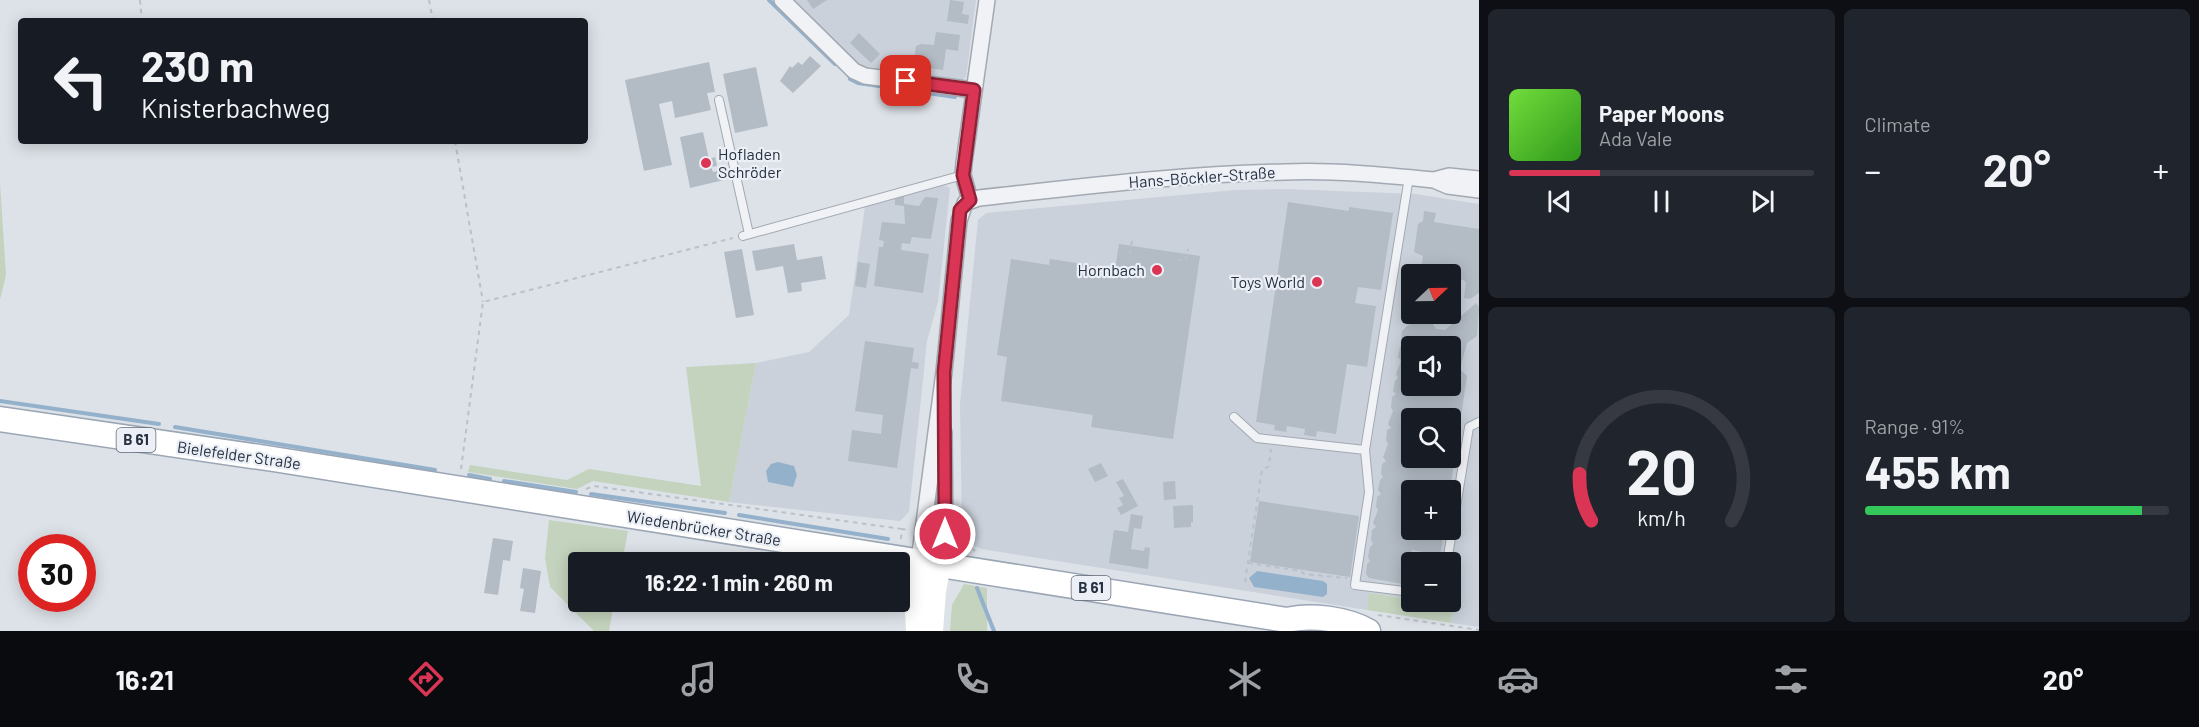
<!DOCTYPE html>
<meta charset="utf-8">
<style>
body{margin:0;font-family:Barlow,sans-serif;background:#20242c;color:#f1f3f6;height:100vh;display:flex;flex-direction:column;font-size:22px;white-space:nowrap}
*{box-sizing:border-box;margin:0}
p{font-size:20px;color:#9ea1a6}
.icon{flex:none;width:33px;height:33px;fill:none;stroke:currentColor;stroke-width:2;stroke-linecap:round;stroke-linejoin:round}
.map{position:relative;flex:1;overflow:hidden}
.side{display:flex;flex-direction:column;gap:9px;padding:9px;background:#0d0f14;width:720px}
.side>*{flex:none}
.hud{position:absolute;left:18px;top:18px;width:570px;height:126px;border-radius:6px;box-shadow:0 3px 15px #0003;background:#171b24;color:#f1f3f6;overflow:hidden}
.needle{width:39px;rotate:68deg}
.tools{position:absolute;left:1401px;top:264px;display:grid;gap:12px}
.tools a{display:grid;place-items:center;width:60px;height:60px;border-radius:6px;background:#171b24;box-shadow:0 3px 15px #0003;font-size:30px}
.speed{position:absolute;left:18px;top:534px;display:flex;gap:12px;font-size:30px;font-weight:700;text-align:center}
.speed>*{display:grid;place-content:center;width:78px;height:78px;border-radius:50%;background:#171b24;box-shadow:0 3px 15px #0003;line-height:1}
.speed .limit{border:9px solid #d22;background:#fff;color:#111}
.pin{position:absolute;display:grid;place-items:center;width:51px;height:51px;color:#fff;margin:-26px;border-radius:12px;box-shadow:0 3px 9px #0006}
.me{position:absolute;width:66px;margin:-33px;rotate:0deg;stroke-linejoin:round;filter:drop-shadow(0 0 4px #0008)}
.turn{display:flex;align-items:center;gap:21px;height:126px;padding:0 24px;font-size:27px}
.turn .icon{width:78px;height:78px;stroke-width:2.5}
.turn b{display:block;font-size:42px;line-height:51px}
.big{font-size:45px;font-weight:700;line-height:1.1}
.side .tile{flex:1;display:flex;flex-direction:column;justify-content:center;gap:9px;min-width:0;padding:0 21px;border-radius:9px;background:#20242c}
.side .dial{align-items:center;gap:0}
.dial svg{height:156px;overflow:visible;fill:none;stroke:#363941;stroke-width:7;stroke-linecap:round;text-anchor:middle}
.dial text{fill:#f1f3f6;stroke:none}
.song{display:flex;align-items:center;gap:18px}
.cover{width:72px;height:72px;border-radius:9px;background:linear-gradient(135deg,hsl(100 70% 55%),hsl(110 70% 35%))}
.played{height:6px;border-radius:3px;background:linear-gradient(90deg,#da3554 30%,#363941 30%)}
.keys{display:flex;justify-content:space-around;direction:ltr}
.heat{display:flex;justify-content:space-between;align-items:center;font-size:33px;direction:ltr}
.charge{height:9px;border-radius:4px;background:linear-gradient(90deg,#34c759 91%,#363941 0)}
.side .tiles{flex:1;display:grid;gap:9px;grid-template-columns:repeat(2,1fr)}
.trip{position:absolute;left:568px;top:552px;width:342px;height:60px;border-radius:6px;background:#171b24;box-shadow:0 3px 15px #0003;font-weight:700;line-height:60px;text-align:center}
.tab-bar{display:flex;height:96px;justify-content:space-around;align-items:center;background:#090b0e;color:#9ea1a6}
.tab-bar .icon{width:42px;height:42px}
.tab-bar .selected{color:#da3554}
.tab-bar b{font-size:27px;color:#f1f3f6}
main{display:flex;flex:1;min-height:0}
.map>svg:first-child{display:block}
.built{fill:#cad1da;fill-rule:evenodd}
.green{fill:#c3d3bd}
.water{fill:#94b1cc}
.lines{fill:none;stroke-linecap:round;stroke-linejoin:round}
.stream{stroke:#94b1cc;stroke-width:4}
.building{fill:#b3bbc5;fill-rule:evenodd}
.lane-casing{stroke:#a2a9b2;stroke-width:10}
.street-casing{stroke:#a2a9b2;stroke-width:18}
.primary-casing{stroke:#9ba6b5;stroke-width:27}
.path{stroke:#bbc0c7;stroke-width:2;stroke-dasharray:4.5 4.5;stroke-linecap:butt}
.lane{stroke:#f0f2f6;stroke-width:8}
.street{stroke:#f0f2f6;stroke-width:15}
.secondary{stroke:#fff;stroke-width:22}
.primary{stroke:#fff;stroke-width:24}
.route-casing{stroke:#8e2237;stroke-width:15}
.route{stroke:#da3554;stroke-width:10}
.poi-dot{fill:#da3554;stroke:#ecf0f6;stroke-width:2}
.labels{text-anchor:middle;stroke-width:4.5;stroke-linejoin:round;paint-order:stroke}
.shield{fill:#ecf0f6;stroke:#616a77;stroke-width:1.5}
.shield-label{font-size:15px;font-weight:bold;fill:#253040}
.poi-label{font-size:16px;fill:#253040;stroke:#ecf0f6;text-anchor:end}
.street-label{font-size:16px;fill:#253040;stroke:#ecf0f6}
</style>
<main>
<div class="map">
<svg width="1479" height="631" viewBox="0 0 1479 631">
<rect width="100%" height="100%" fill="#dde2e8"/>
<path class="built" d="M 788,0 L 976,0 L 966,77 L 957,83 L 866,72 Z
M 944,185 L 950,188 L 938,302 L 927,341 L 909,512 L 900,521 L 729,502 L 756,363 L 809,352 L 849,315 L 865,207 Z
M 1286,189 L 1416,194 L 1479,204 L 1479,627 L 1451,623 L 1453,605 L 1428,602 L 1450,602 L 1450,562 L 1412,562 L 1411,599 L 1370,593 L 1367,610 L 981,549 L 973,545 L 962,529 L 960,404 L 978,220 L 986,213 L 1235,190 ZM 1412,274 L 1450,274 L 1450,314 L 1412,314 ZM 1412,346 L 1450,346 L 1450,386 L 1412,386 ZM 1412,418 L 1450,418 L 1450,458 L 1412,458 ZM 1412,490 L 1450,490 L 1450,530 L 1412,530 Z"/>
<path class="green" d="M 0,183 L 6,275 L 0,300 Z
M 756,363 L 729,502 L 593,481 L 577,489 L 468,472 L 470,465 L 567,480 L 589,469 L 701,486 L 686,367 Z
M 549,520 L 628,531 L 622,562 L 579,562 L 579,602 L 614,602 L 609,631 L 594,631 L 550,587 L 545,558 Z
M 964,584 L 987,588 L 987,631 L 950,631 L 952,605 Z
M 1369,593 L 1411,599 L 1412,602 L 1453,605 L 1451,623 L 1367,610 Z"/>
<path class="water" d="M 778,462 L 794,466 L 797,475 L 793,487 L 768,482 L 766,471 L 771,464 Z
M 1257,571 L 1323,581 L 1327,584 L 1327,594 L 1323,597 L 1254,587 L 1249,578 Z"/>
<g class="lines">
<path class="stream" d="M 769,0 L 835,64
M 850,79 L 858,83 L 955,97
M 0,401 L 159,424
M 175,427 L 435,470
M 469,475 L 490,479
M 504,481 L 576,492
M 591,494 L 725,513
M 739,515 L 888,539
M 977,588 L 994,631"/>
</g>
<path class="building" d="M 807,0 L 827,0 L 813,9 Z
M 950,0 L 964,2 L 962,14 L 969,15 L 968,24 L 947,21 Z
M 936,32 L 960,35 L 958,51 L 946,49 L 943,70 L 913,66 L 916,46 L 921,44 L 934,45 Z
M 859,33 L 880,54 L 871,63 L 850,43 Z
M 810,56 L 821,66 L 793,93 L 780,81 L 790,66 L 792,68 L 798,62 L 802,65 Z
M 709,62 L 715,92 L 707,93 L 711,110 L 675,118 L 672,101 L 659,104 L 672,165 L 644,171 L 625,80 Z
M 756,67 L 768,126 L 735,133 L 723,74 Z
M 703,132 L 709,159 L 715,157 L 717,166 L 711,167 L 713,172 L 722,170 L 724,180 L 690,188 L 680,137 Z
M 904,196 L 904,204 L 919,206 L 925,197 L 938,198 L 931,239 L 912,237 L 910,244 L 902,243 L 901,250 L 929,254 L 923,293 L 874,286 L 879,247 L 883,247 L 884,241 L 879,240 L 882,222 L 905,224 L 904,206 L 895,205 L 895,199 Z
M 1288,202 L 1349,211 L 1349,207 L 1393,213 L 1381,290 L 1358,287 L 1355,303 L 1376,306 L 1367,367 L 1347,364 L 1336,434 L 1317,431 L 1316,437 L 1304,435 L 1305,429 L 1287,426 L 1286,432 L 1274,430 L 1275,425 L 1256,422 Z
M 1424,211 L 1436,213 L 1434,222 L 1479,229 L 1479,293 L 1470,299 L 1464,298 L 1466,283 L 1464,280 L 1450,278 L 1450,274 L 1411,274 L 1422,263 L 1423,256 L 1414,252 L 1418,224 L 1423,221 Z
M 794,244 L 797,260 L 822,256 L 826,279 L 801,283 L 802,291 L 788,293 L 783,266 L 756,271 L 752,251 Z
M 1119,244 L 1200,256 L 1173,439 L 1091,427 L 1093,415 L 1001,401 L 1007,357 L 997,355 L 1011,259 L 1049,265 L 1050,259 L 1115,269 Z
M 742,249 L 754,315 L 736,318 L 724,252 Z
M 858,262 L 870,264 L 866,288 L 855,286 Z
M 1476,303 L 1479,307 L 1477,336 L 1467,343 L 1460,369 L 1467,376 L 1450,490 L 1412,490 L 1412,530 L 1444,530 L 1441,551 L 1436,554 L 1412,550 L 1409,567 L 1402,566 L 1402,571 L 1408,572 L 1408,579 L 1403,584 L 1369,578 L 1366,574 L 1367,564 L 1370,561 L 1368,557 L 1370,547 L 1373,544 L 1371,540 L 1372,530 L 1376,527 L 1373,523 L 1378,510 L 1376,507 L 1377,497 L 1381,494 L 1378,490 L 1380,480 L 1383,477 L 1381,474 L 1382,464 L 1386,461 L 1383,457 L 1388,444 L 1386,440 L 1387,430 L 1391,428 L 1388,424 L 1393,411 L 1391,407 L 1392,397 L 1396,394 L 1393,391 L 1395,381 L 1398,378 L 1396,374 L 1401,361 L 1398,357 L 1400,347 L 1403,345 L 1401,341 L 1402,331 L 1416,318 L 1412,314 L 1427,314 L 1436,329 L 1445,330 ZM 1412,346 L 1450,346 L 1450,386 L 1412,386 ZM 1412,418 L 1450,418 L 1450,458 L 1412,458 Z
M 865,341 L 914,348 L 912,362 L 919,363 L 918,369 L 911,368 L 897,468 L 848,461 L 852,430 L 881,434 L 883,415 L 855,411 Z
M 1101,463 L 1108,476 L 1095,482 L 1088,469 Z
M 1123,479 L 1138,506 L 1121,515 L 1117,508 L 1123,505 L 1119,498 L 1124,496 L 1116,482 Z
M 1175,481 L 1176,499 L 1164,500 L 1163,482 Z
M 1259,501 L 1359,516 L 1350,577 L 1250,562 Z
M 1193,505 L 1193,522 L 1191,522 L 1191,527 L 1174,528 L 1173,506 Z
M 1131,514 L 1143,516 L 1141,529 L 1134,528 L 1131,549 L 1144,551 L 1145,547 L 1150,548 L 1148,569 L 1109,563 L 1114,530 L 1128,532 Z
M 493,538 L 513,541 L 510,561 L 503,560 L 498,595 L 484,593 Z
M 523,568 L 541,571 L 535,613 L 520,611 L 524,589 L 520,588 Z"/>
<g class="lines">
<g class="lane-casing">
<path id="lane" d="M 719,100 L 749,234
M 743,236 L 963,175
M 1234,417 L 1257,438 L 1365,450 L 1409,177
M 1365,450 L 1369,492 L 1355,585 L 1412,592
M 1447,562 L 1469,427 L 1479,422"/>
</g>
<g class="street-casing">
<path id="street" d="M 782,0 L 854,71 L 865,76 L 974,90
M 1434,180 L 1448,186 L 1479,190
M 970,200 L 963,175 L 964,163 L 987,0
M 919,561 L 944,372 L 959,221 L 965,203 L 979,198 C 1080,187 1181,174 1284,172 C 1333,170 1384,175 1434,180 L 1449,176 L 1479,179
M 940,564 L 945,534 L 944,432"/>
</g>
<g class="primary-casing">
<path id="primary" d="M 0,419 L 273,459 L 1287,620 C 1311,614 1346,619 1368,631"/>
</g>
<path class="path" d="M 140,0 L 142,21
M 429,0 L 433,21
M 455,141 L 483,302
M 1132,241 L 1130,252 L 1138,253
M 1178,260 L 1186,261 L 1188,249
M 461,469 L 483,302 L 733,238
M 586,489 L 594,486 L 902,529
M 960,537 L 975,551
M 901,539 L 902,529 L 910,530
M 1248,563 L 1301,571 L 1304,574 L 1347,578
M 1245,582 L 1262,470 L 1269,466 L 1271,449
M 1378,615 L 1479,630"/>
<use href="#lane" class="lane"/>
<use href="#street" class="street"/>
<path class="secondary" d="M 917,631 L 915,589 L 919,561
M 932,631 L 935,591 L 940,564"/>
<use href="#primary" class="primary"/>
</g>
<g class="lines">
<g class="route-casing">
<path id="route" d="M 906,81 L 974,90 L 963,175 L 970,200 L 960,210 L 959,221 L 944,372 L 945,534"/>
</g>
<use href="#route" class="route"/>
</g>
<g class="poi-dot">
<circle cx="706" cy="163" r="6"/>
<circle cx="1157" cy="270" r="6"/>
<circle cx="1317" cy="282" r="6"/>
</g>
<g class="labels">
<g class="shield">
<rect x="116.5" y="428" width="39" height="24" rx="4.5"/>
<rect x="1071.5" y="576" width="39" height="24" rx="4.5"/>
</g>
<g class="shield-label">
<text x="136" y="445">B 61</text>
<text x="1091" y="593">B 61</text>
</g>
<g class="poi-label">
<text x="718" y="160" text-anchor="start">Hofladen<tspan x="718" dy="18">Schröder</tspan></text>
<text x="1145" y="276">Hornbach</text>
<text x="1305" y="288">Toys World</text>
</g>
<g class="street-label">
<text transform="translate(1202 177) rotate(-4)" y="6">Hans-Böckler-Straße</text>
<text transform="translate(239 455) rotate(8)" y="6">Bielefelder Straße</text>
<text transform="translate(704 528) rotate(9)" y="6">Wiedenbrücker Straße</text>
</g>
</g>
</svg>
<div class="tools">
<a><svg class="needle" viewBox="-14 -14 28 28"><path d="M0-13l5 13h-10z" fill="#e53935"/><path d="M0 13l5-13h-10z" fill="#9ea1a6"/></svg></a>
<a><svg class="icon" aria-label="sound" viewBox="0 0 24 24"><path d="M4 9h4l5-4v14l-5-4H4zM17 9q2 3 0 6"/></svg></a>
<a><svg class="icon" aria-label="search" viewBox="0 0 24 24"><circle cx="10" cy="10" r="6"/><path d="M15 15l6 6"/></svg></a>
<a>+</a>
<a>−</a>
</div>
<div class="speed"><div class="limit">30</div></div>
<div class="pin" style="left:906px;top:81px;background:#d93025"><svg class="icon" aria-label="arrive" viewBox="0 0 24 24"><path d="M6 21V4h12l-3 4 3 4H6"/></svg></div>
<svg class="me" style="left:945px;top:534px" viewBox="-20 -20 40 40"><circle r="17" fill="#da3554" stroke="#fff" stroke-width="3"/><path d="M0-11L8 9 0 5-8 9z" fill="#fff"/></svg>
<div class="trip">16:22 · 1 min · 260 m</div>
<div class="hud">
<div class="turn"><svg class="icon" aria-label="left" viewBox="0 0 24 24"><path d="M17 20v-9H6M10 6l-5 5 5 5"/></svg><div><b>230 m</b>Knisterbachweg</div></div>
</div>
</div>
<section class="side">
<div class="tiles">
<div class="tile">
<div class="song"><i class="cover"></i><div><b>Paper Moons</b><p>Ada Vale</p></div></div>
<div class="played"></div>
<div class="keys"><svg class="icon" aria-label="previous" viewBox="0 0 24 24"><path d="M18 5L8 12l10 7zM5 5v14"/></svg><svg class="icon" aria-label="pause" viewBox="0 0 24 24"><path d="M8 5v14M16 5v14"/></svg><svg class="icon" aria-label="next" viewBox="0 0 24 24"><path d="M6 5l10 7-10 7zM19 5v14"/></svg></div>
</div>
<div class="tile"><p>Climate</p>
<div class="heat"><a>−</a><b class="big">20°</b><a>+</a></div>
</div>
<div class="tile dial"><svg viewBox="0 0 100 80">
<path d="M14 69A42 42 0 1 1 86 69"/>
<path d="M14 69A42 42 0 0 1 8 45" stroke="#da3554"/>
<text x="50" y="56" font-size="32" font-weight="700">20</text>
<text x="50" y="72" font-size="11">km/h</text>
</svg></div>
<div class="tile"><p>Range · 91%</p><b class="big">455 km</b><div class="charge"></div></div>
</div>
</section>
</main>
<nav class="tab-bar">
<b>16:21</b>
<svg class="icon selected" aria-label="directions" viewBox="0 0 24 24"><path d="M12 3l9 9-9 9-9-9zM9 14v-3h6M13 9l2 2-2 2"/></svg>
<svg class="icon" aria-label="music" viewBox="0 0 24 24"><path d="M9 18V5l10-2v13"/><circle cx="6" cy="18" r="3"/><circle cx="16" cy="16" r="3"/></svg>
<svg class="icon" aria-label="phone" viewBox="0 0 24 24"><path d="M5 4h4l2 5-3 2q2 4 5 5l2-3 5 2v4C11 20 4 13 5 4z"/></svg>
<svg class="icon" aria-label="climate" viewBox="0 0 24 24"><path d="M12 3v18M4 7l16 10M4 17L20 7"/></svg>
<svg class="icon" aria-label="car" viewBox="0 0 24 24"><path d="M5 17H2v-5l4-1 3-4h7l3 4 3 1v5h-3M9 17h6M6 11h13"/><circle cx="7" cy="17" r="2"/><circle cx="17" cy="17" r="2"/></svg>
<svg class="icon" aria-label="filters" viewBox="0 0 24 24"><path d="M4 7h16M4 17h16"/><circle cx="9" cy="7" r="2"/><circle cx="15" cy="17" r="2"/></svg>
<b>20°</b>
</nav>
